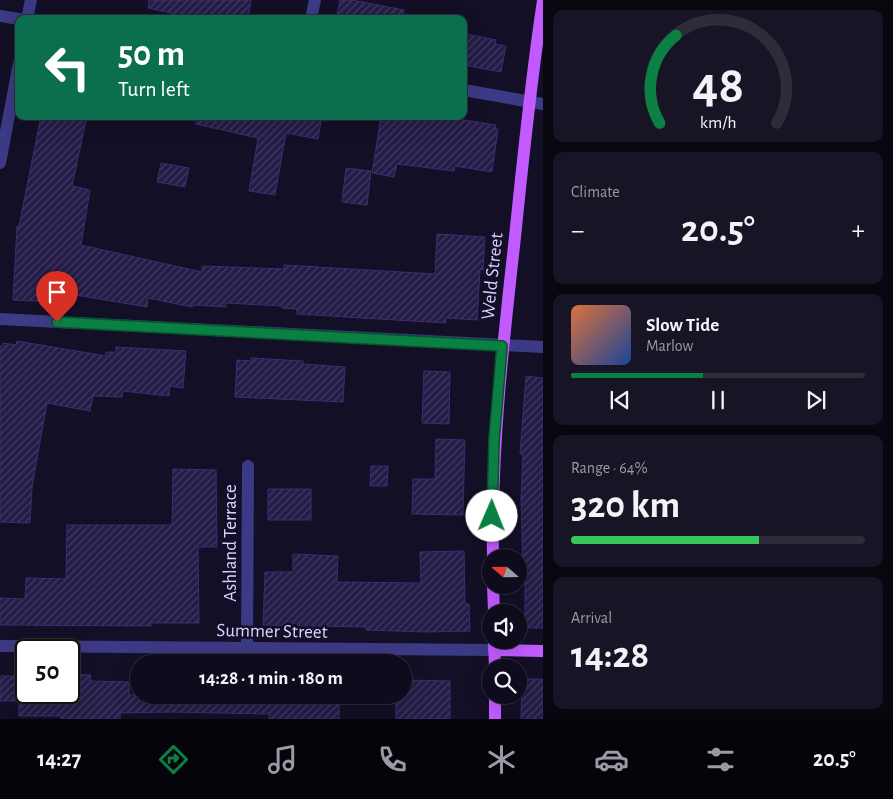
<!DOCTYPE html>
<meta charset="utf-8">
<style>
body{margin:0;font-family:"Alegreya Sans",sans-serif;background:#171425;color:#f1f3f6;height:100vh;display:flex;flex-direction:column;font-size:19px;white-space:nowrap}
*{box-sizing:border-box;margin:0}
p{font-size:16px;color:#9b9ba3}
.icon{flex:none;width:28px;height:28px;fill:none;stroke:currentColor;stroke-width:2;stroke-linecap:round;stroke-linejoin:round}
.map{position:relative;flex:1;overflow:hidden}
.side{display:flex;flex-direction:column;gap:10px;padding:10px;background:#08060f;width:350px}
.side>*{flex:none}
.top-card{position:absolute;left:15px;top:15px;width:452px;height:105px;border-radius:10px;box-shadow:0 5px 20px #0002,0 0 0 1px #2e2b3b;background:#0b6e4f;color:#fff;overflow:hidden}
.needle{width:32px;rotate:290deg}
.controls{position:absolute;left:482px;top:549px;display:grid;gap:10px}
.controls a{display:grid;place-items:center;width:45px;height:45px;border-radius:50%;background:#0e0b1c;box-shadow:0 5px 20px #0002,0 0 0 1px #2e2b3b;font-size:25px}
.speed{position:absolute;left:15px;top:639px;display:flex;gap:10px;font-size:25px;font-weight:700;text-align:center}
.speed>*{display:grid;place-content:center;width:65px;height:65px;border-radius:50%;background:#0e0b1c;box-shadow:0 5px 20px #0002,0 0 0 1px #2e2b3b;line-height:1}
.speed .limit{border:2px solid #111;border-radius:8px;background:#fff;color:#111}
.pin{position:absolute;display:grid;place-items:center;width:42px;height:42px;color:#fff;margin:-51px -21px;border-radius:50% 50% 50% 0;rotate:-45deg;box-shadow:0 0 5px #0007}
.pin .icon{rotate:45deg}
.me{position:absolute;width:55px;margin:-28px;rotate:1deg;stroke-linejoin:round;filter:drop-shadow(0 0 4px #0008)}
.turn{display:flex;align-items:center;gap:18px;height:105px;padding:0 20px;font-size:22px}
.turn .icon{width:65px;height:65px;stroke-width:2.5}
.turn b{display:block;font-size:35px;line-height:42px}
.big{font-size:38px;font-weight:700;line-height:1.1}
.side .card{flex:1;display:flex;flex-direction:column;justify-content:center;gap:8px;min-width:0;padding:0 18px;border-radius:10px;background:#171425}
.side .dial{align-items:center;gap:0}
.dial svg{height:130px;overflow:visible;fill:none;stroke:#2e2b3b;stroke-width:7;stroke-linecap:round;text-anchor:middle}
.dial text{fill:#f1f3f6;stroke:none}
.song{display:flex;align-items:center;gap:15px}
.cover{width:60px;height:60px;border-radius:8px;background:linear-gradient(135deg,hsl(20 70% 55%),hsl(220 70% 35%))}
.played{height:5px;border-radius:2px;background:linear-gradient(90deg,#0b8043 45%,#2e2b3b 45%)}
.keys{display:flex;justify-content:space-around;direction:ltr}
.heat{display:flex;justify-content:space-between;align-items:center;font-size:28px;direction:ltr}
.charge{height:8px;border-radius:4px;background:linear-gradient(90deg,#34c759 64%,#2e2b3b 0)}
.trip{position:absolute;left:130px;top:654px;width:282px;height:50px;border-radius:25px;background:#0e0b1c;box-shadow:0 5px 20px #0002,0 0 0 1px #2e2b3b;font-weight:700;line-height:50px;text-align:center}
.dock{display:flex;height:80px;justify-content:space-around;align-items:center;background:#06040b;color:#9b9ba3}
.dock .icon{width:35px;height:35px}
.dock .active{color:#0b8043}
.dock b{font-size:22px;color:#f1f3f6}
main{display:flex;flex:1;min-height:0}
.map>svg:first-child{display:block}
.building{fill:url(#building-hatch);stroke:#3b2d73}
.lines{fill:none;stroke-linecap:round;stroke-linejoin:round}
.minor{stroke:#3d3a85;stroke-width:12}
.major{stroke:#c25bff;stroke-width:12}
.route-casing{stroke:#07532c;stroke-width:12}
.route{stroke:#0b8043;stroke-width:9}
.labels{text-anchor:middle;stroke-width:5;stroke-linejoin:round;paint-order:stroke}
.street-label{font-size:19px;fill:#d9d4ff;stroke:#130f26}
</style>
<main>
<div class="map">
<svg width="543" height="719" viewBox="0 0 543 719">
<defs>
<pattern id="building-hatch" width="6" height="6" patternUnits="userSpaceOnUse" patternTransform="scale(1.25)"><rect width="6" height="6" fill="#241b47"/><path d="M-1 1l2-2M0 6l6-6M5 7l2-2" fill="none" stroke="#433b63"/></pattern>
</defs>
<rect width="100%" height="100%" fill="#130f26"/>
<path class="building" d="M 149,0 L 251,0 L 248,19 L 198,19 L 148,8 Z
M 340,0 L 352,0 L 404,10 L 403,19 L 336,19 Z
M 466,34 L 496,40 L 495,44 L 506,46 L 501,72 L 464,65 Z
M 41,116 L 87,116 L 72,186 L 90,190 L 81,245 L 202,272 L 202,266 L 284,269 L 284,265 L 435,274 L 437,234 L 485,237 L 483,270 L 480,269 L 477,320 L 446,318 L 446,323 L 297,314 L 297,309 L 282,308 L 282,306 L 226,303 L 226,307 L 193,305 L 192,307 L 148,298 L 147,307 L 58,292 L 58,302 L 13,300 L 17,226 L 19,226 Z
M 197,116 L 322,116 L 318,139 L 286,133 L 275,195 L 249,191 L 258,138 L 196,124 Z
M 381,116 L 452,116 L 451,118 L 496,125 L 495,129 L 498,129 L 492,172 L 455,166 L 454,171 L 397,164 L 394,177 L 372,173 Z
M 161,163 L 189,168 L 185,187 L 157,182 Z
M 346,168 L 371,171 L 367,205 L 342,202 Z
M 17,341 L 106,356 L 106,352 L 116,352 L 116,347 L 186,351 L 183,388 L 170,386 L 169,396 L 123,391 L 122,397 L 93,396 L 90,411 L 47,403 L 32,487 L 30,523 L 0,522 L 0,346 L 3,346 L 3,343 L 16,345 Z
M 251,358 L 303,361 L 303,364 L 345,367 L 343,402 L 235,397 L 237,360 L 251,361 Z
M 424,371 L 450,372 L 449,424 L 422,423 Z
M 526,376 L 543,378 L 543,628 L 525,628 L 525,572 L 523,572 L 521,497 L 523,454 L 520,454 Z
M 436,439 L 465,440 L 463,515 L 412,514 L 413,479 L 435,479 Z
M 371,466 L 388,466 L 387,486 L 370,486 Z
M 173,469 L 216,470 L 217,547 L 198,547 L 199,623 L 151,623 L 151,626 L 0,625 L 0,598 L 25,599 L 26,578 L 66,579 L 67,525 L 172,525 Z
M 268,489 L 311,489 L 311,520 L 268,520 Z
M 464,551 L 465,604 L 469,604 L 470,631 L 427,632 L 366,630 L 366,627 L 263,625 L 265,572 L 293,572 L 293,554 L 338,556 L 337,582 L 421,583 L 420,552 Z
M 69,674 L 91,675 L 90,681 L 129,682 L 129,695 L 339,695 L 339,719 L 269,719 L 269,714 L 170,712 L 120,713 L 120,719 L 61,719 L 61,716 L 19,716 L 19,701 L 0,701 L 0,676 L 26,676 L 26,692 L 69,692 Z
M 522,679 L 543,679 L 543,719 L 521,719 Z
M 404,680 L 450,681 L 450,719 L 396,719 L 396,695 L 404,695 Z"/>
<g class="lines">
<path class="minor" d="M 0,16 L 19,19
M 27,19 L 31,0
M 311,19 L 315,0
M 464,90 L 543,104
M 0,163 L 19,63
M 0,319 L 543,347
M 0,646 L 494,650
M 247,649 L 248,466"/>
<path class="major" d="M 493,558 C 491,450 503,344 515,237 C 523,158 531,79 543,1
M 493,585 L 494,612
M 494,640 L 495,668
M 494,650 L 543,651
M 495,695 L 495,719"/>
</g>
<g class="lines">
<g class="route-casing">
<path id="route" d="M 57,322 L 502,346 L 494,440 L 492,516"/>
</g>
<use href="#route" class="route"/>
</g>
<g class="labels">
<g class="street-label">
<text transform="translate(491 276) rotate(-84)" y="7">Weld Street</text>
<text transform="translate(229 543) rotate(-90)" y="7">Ashland Terrace</text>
<text transform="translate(272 630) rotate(1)" y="7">Summer Street</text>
</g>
</g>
</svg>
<div class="controls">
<a><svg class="needle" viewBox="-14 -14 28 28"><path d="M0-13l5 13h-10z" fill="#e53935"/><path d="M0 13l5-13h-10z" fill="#9b9ba3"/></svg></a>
<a><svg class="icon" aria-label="sound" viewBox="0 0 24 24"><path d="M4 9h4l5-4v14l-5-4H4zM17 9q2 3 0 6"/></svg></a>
<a><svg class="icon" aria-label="search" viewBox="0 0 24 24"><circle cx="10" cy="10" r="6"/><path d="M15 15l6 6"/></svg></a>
</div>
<div class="speed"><div class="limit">50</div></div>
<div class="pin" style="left:57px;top:322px;background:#d93025"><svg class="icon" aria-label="arrive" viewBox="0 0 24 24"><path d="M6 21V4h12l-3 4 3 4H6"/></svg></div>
<svg class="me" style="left:492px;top:516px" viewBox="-20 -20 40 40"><circle r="19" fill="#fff"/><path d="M0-13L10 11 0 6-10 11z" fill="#0b8043"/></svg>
<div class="trip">14:28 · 1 min · 180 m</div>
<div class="top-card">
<div class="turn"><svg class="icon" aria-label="left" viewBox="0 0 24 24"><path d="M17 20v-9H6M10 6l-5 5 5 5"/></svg><div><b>50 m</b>Turn left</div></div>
</div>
</div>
<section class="side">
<div class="card dial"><svg viewBox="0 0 100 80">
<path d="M14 69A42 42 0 1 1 86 69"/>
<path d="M14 69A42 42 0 0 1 24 15" stroke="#0b8043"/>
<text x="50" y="56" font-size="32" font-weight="700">48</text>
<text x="50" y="72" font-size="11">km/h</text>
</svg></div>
<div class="card"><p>Climate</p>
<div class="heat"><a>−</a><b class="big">20.5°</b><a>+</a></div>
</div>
<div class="card">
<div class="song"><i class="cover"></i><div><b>Slow Tide</b><p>Marlow</p></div></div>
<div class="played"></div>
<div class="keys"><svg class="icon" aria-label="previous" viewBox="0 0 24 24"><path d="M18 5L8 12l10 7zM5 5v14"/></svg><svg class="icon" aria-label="pause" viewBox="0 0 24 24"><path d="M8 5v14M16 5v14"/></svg><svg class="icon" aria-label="next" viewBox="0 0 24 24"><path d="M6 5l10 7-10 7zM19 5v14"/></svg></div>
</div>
<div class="card"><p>Range · 64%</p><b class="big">320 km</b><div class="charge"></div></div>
<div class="card"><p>Arrival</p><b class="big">14:28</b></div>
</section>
</main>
<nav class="dock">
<b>14:27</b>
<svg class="icon active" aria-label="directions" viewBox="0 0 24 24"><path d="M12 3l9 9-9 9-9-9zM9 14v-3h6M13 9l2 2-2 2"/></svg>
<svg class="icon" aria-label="music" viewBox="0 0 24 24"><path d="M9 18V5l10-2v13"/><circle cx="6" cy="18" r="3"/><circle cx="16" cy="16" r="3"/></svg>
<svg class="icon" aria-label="phone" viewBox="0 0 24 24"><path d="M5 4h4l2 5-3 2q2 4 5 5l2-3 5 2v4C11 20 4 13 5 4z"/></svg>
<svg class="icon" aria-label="climate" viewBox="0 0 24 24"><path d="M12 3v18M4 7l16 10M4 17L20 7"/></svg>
<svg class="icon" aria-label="car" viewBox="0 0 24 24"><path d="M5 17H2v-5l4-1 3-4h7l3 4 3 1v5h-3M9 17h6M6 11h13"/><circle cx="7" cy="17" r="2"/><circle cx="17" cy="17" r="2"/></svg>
<svg class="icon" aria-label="filters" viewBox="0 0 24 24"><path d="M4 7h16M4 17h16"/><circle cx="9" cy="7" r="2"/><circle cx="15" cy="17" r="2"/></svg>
<b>20.5°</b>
</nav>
